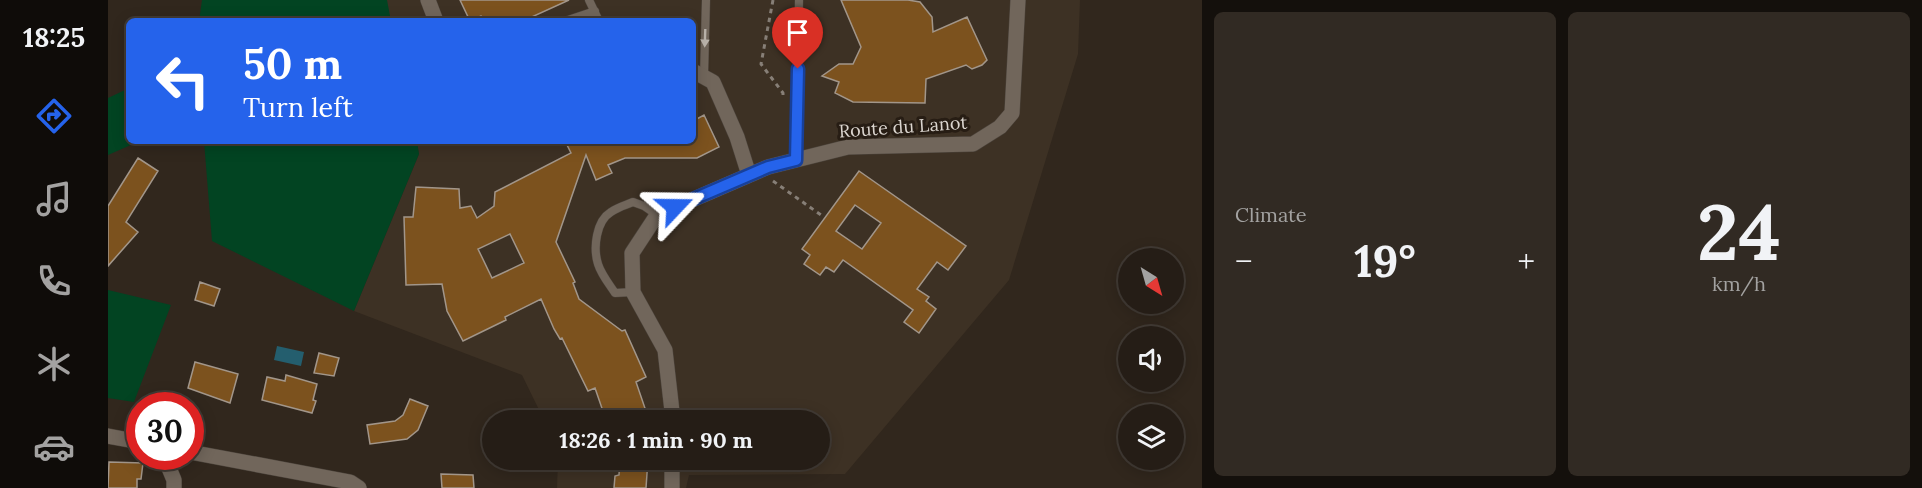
<!DOCTYPE html>
<meta charset="utf-8">
<style>
body{margin:0;font-family:Lora,serif;background:#312a23;color:#f1f3f6;height:100vh;display:flex;flex-direction:column;font-size:22px;white-space:nowrap}
*{box-sizing:border-box;margin:0}
p{font-size:20px;color:#a3a2a1}
.icon{flex:none;width:33px;height:33px;fill:none;stroke:currentColor;stroke-width:2;stroke-linecap:round;stroke-linejoin:round}
.map{position:relative;flex:1;overflow:hidden}
.panel{display:flex;flex-direction:column;gap:12px;padding:12px;background:#14100c;width:720px}
.panel>*{flex:none}
.guide{position:absolute;left:18px;top:18px;width:570px;height:126px;border-radius:9px;box-shadow:0 3px 15px #0003,0 0 0 2px #423b35;background:#2563eb;color:#fff;overflow:hidden}
.needle{width:39px;rotate:143deg}
.tools{position:absolute;left:1010px;top:248px;display:grid;gap:12px}
.tools a{display:grid;place-items:center;width:66px;height:66px;border-radius:50%;background:#251d16;box-shadow:0 3px 15px #0003,0 0 0 2px #423b35;font-size:30px}
.speed{position:absolute;left:18px;top:392px;display:flex;gap:12px;font-size:30px;font-weight:700;text-align:center}
.speed>*{display:grid;place-content:center;width:78px;height:78px;border-radius:50%;background:#251d16;box-shadow:0 3px 15px #0003,0 0 0 2px #423b35;line-height:1}
.speed .limit{border:9px solid #d22;background:#fff;color:#111}
.pin{position:absolute;display:grid;place-items:center;width:51px;height:51px;color:#fff;margin:-62px -26px;border-radius:50% 50% 50% 0;rotate:-45deg;box-shadow:0 0 6px #0007}
.pin .icon{rotate:45deg}
.me{position:absolute;width:66px;margin:-33px;rotate:67deg;stroke-linejoin:round;filter:drop-shadow(0 0 4px #0008)}
.turn{display:flex;align-items:center;gap:21px;height:126px;padding:0 18px;font-size:27px}
.turn .icon{width:78px;height:78px;stroke-width:2.5}
.turn b{display:block;font-size:42px;line-height:51px}
.big{font-size:45px;font-weight:700;line-height:1.1}
.panel .card{flex:1;display:flex;flex-direction:column;justify-content:center;gap:9px;min-width:0;padding:0 21px;border-radius:9px;background:#312a23}
.panel .dial{align-items:center;gap:0}
.dial b{font-size:78px;line-height:1}
.heat{display:flex;justify-content:space-between;align-items:center;font-size:33px;direction:ltr}
.panel .tiles{flex:1;display:grid;gap:12px;grid-template-columns:repeat(2,1fr)}
.trip{position:absolute;left:374px;top:410px;width:348px;height:60px;border-radius:30px;background:#251d16;box-shadow:0 3px 15px #0003,0 0 0 2px #423b35;font-weight:700;line-height:60px;text-align:center}
main{display:flex;flex:1;min-height:0}
.menu{display:flex;flex-direction:column;width:108px;justify-content:space-around;align-items:center;background:#0f0c09;color:#a3a2a1}
.menu .icon{width:42px;height:42px}
.menu .active{color:#2563eb}
.menu b{font-size:27px;color:#f1f3f6}
.map>svg:first-child{display:block}
.medical{fill:#3d3124}
.green{fill:#024422}
.water{fill:#245e6e}
.building{fill:#7c521e;stroke:#a2968a;stroke-width:1.5;fill-rule:evenodd}
.lines{fill:none;stroke-linecap:round;stroke-linejoin:round}
.lane-casing{stroke:#4b433b;stroke-width:9}
.street-casing{stroke:#4b433b;stroke-width:16}
.path{stroke:#877f77;stroke-width:3;stroke-dasharray:4.5 4.5;stroke-linecap:butt}
.lane{stroke:#71665b;stroke-width:8}
.street{stroke:#71665b;stroke-width:15}
.oneway{fill:#bbb4ac}
.route-casing{stroke:#184099;stroke-width:15}
.route{stroke:#2563eb;stroke-width:10}
.labels{text-anchor:middle;stroke-width:6;stroke-linejoin:round;paint-order:stroke}
.street-label{font-size:18px;fill:#dbd5cf;stroke:#271d14}
</style>
<main>
<nav class="menu">
<b>18:25</b>
<svg class="icon active" aria-label="directions" viewBox="0 0 24 24"><path d="M12 3l9 9-9 9-9-9zM9 14v-3h6M13 9l2 2-2 2"/></svg>
<svg class="icon" aria-label="music" viewBox="0 0 24 24"><path d="M9 18V5l10-2v13"/><circle cx="6" cy="18" r="3"/><circle cx="16" cy="16" r="3"/></svg>
<svg class="icon" aria-label="phone" viewBox="0 0 24 24"><path d="M5 4h4l2 5-3 2q2 4 5 5l2-3 5 2v4C11 20 4 13 5 4z"/></svg>
<svg class="icon" aria-label="climate" viewBox="0 0 24 24"><path d="M12 3v18M4 7l16 10M4 17L20 7"/></svg>
<svg class="icon" aria-label="car" viewBox="0 0 24 24"><path d="M5 17H2v-5l4-1 3-4h7l3 4 3 1v5h-3M9 17h6M6 11h13"/><circle cx="7" cy="17" r="2"/><circle cx="17" cy="17" r="2"/></svg>
</nav>
<div class="map">
<svg width="1094" height="488" viewBox="0 0 1094 488">
<rect width="100%" height="100%" fill="#31271d"/>
<path class="medical" d="M 278,0 L 972,0 L 970,54 L 901,280 L 737,474 L 581,475 L 578,488 L 449,488 L 450,459 L 711,459 L 711,420 L 436,420 L 414,375 L 246,311 L 311,154 L 308,141 L 585,141 L 585,21 L 282,21 Z"/>
<path class="green" d="M 94,0 L 279,0 L 283,21 L 91,21 Z
M 17,90 L 21,91 L 21,141 L 32,141 L 0,155 L 0,98 Z
M 96,141 L 309,141 L 311,154 L 246,311 L 104,241 Z
M 0,290 L 63,305 L 26,402 L 0,398 Z"/>
<path class="water" d="M 169,346 L 196,352 L 193,366 L 166,360 Z"/>
<path class="building" d="M 352,0 L 461,0 L 415,21 L 375,21 L 373,16 L 362,21 Z
M 733,0 L 800,0 L 812,2 L 824,17 L 825,32 L 859,17 L 879,60 L 874,65 L 864,69 L 858,65 L 818,79 L 817,103 L 745,102 L 727,93 L 731,82 L 714,76 L 731,64 L 745,64 L 753,47 Z
M 596,115 L 611,147 L 589,158 L 517,158 L 500,165 L 504,173 L 488,180 L 478,155 L 448,242 L 467,282 L 465,283 L 471,299 L 514,331 L 517,330 L 538,377 L 528,382 L 541,420 L 498,420 L 487,388 L 480,391 L 454,338 L 452,339 L 446,329 L 433,299 L 397,317 L 398,320 L 355,341 L 339,311 L 334,284 L 298,285 L 296,217 L 305,217 L 308,187 L 351,189 L 352,208 L 363,206 L 369,218 L 386,206 L 387,192 L 463,153 L 457,141 L 585,141 L 585,121 ZM 402,234 L 416,263 L 384,278 L 370,249 Z
M 30,158 L 50,171 L 18,222 L 30,232 L 0,266 L 0,206 Z
M 751,171 L 858,246 L 840,270 L 829,262 L 809,289 L 821,297 L 818,301 L 828,309 L 811,333 L 796,322 L 805,310 L 735,260 L 726,272 L 718,267 L 712,275 L 696,264 L 702,255 L 694,249 ZM 747,205 L 773,223 L 754,249 L 728,231 Z
M 92,282 L 112,289 L 106,306 L 87,300 Z
M 211,353 L 231,358 L 226,376 L 206,373 Z
M 87,362 L 130,374 L 122,403 L 80,388 Z
M 178,375 L 209,384 L 205,400 L 208,401 L 204,413 L 154,400 L 159,377 L 177,381 Z
M 302,399 L 320,406 L 310,430 L 299,439 L 262,444 L 259,425 L 287,421 L 295,415 Z
M 512,459 L 540,459 L 538,488 L 506,488 L 507,476 L 511,475 Z
M 1,462 L 35,463 L 33,479 L 29,479 L 29,488 L 0,488 Z
M 333,474 L 365,475 L 366,488 L 334,488 Z"/>
<g class="lines">
<g class="lane-casing">
<path id="lane" d="M 481,0 L 491,21
M 457,21 L 487,11
M 596,76 L 598,0
M 688,160 L 691,0
M 525,292 L 507,293 C 501,284 493,274 490,264 C 485,248 488,221 503,212 C 510,207 518,205 525,202 L 536,206 L 549,215"/>
</g>
<g class="street-casing">
<path id="street" d="M 320,0 L 328,21
M 585,71 L 605,82 L 629,137 L 641,175
M 565,420 L 557,350 L 525,292 L 524,253 L 549,215 L 660,167 L 740,147 L 865,144 L 892,127 L 904,113 L 910,0
M 0,436 L 32,442
M 82,452 L 242,482 L 251,488
M 56,456 L 66,480 L 66,488
M 564,488 L 564,459"/>
</g>
<path class="path" d="M 665,0 L 653,64 L 675,93 L 675,96
M 665,181 L 713,215"/>
<use href="#lane" class="lane"/>
<use href="#street" class="street"/>
</g>
<defs><path id="oneway-solid" d="M-6-.8H1V-3.2L6.5 0L1 3.2V.8H-6Z" transform="scale(1.5)"/></defs>
<use class="oneway" href="#oneway-solid" transform="translate(597 38) rotate(92)"/>
<g class="lines">
<g class="route-casing">
<path id="route" d="M 567,207 L 660,167 L 688,160 L 690,69"/>
</g>
<use href="#route" class="route"/>
</g>
<g class="labels">
<g class="street-label">
<text transform="translate(795 127) rotate(-4)" y="6">Route du Lanot</text>
</g>
</g>
</svg>
<div class="tools">
<a><svg class="needle" viewBox="-14 -14 28 28"><path d="M0-13l5 13h-10z" fill="#e53935"/><path d="M0 13l5-13h-10z" fill="#a3a2a1"/></svg></a>
<a><svg class="icon" aria-label="sound" viewBox="0 0 24 24"><path d="M4 9h4l5-4v14l-5-4H4zM17 9q2 3 0 6"/></svg></a>
<a><svg class="icon" aria-label="layers" viewBox="0 0 24 24"><path d="M12 4l9 5-9 5-9-5zM3 14l9 5 9-5"/></svg></a>
</div>
<div class="speed"><div class="limit">30</div></div>
<div class="pin" style="left:690px;top:69px;background:#d93025"><svg class="icon" aria-label="arrive" viewBox="0 0 24 24"><path d="M6 21V4h12l-3 4 3 4H6"/></svg></div>
<svg class="me" style="left:567px;top:207px" viewBox="-20 -20 40 40"><path d="M0-17L14 15 0 8-14 15z" fill="#2563eb" stroke="#fff" stroke-width="4"/></svg>
<div class="trip">18:26 · 1 min · 90 m</div>
<div class="guide">
<div class="turn"><svg class="icon" aria-label="left" viewBox="0 0 24 24"><path d="M17 20v-9H6M10 6l-5 5 5 5"/></svg><div><b>50 m</b>Turn left</div></div>
</div>
</div>
<section class="panel">
<div class="tiles">
<div class="card"><p>Climate</p>
<div class="heat"><a>−</a><b class="big">19°</b><a>+</a></div>
</div>
<div class="card dial"><b>24</b><p>km/h</p></div>
</div>
</section>
</main>
